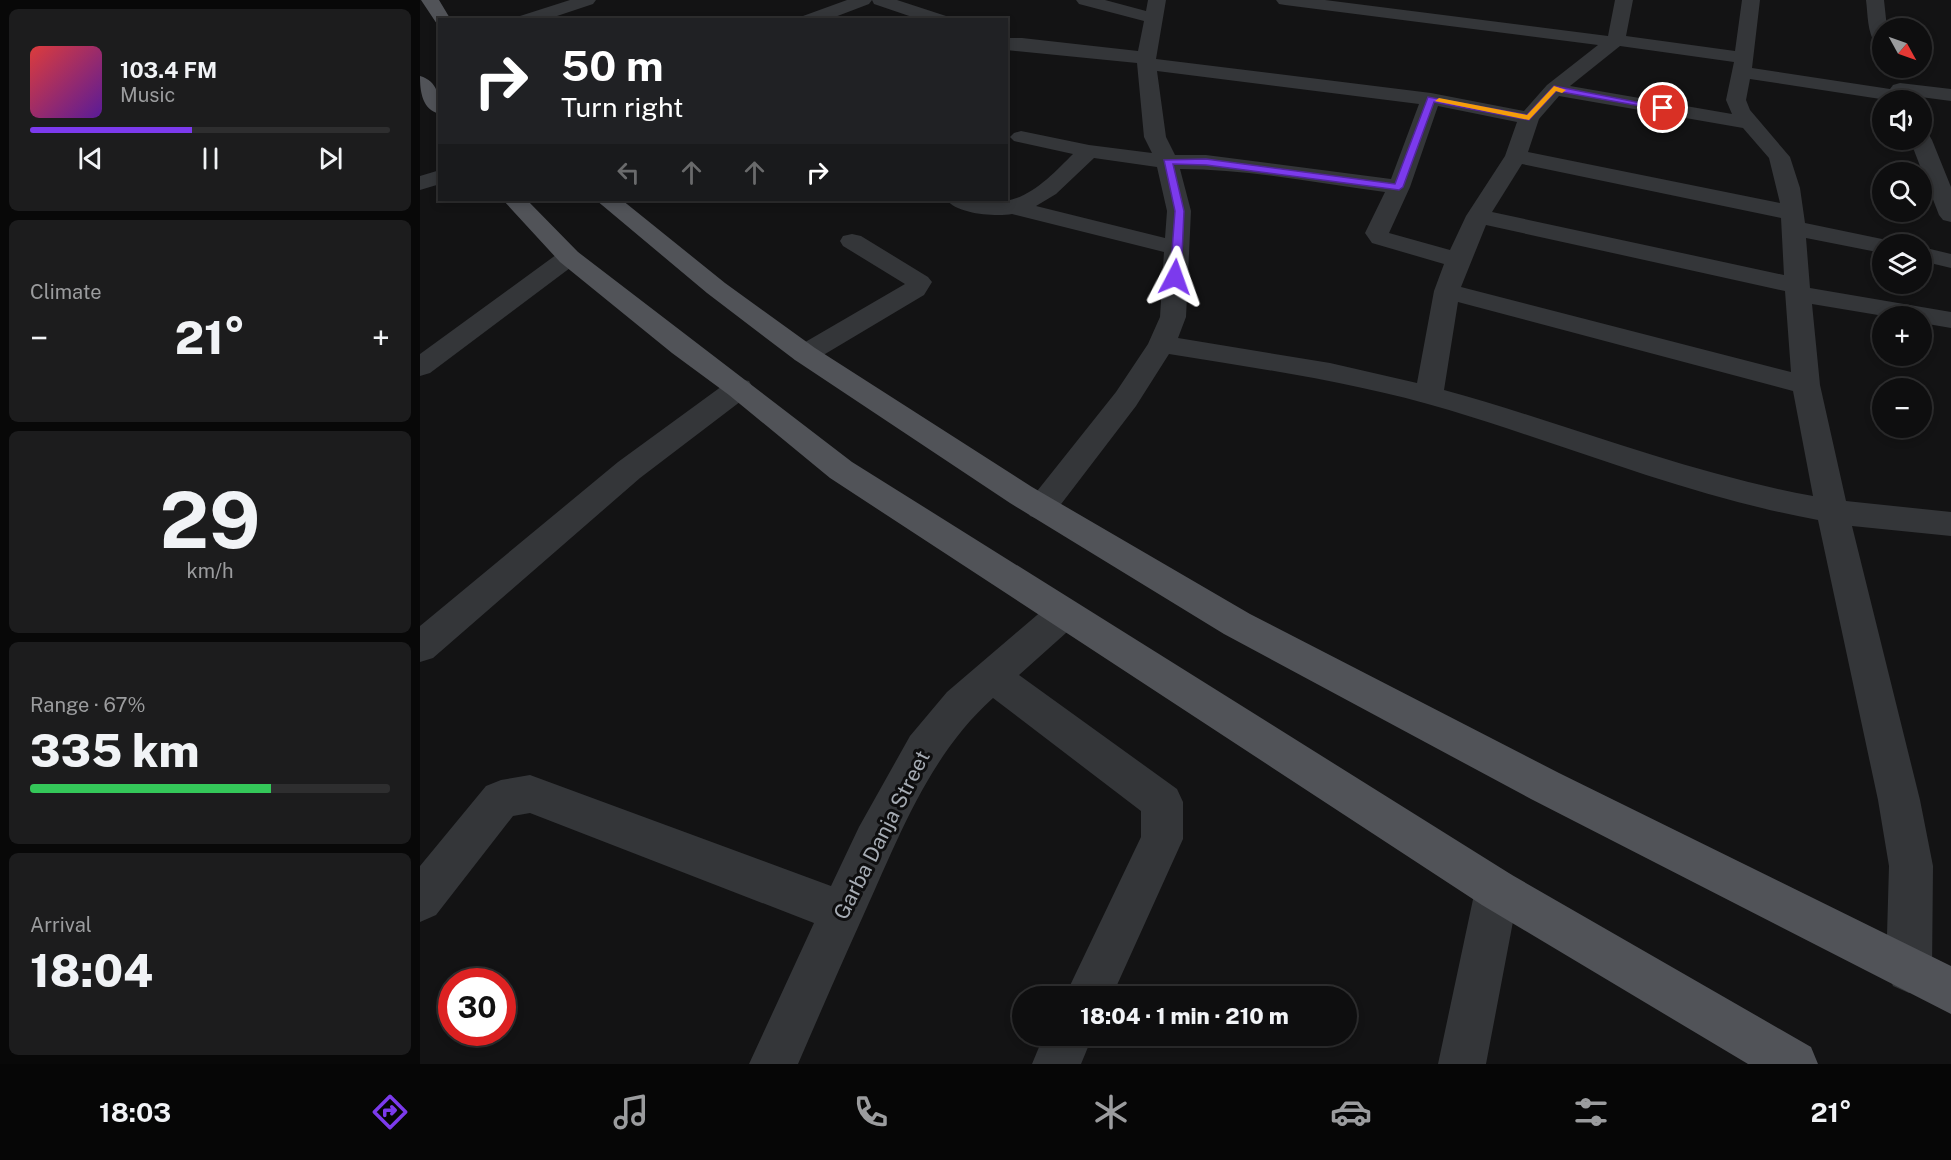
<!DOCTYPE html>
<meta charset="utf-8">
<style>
body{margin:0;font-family:"Public Sans",sans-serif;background:#1c1c1d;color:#f1f3f6;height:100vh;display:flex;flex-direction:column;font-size:22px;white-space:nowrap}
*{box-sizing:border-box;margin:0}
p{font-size:20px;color:#9b9c9e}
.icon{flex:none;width:33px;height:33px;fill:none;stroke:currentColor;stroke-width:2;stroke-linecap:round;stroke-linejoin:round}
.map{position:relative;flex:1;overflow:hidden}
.details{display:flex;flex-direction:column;gap:9px;padding:9px;background:#080808;width:420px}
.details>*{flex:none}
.hud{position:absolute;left:18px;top:18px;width:570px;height:183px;border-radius:0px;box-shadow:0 3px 9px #0003,0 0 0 2px #2e2e2f;background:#202124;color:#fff;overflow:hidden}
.needle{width:39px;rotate:130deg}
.tools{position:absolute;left:1452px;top:18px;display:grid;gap:12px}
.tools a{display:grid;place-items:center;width:60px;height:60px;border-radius:50%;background:#0e0e0f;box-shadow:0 3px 9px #0003,0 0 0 2px #2e2e2f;font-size:30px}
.speed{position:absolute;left:18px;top:968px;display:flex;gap:12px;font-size:30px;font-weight:700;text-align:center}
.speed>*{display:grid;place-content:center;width:78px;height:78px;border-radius:50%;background:#0e0e0f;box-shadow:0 3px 9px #0003,0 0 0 2px #2e2e2f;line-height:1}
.speed .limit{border:9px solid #d22;background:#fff;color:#111}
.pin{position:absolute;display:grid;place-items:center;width:51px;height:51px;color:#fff;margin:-26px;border:3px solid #fff;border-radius:50%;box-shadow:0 2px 6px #0007}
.me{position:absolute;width:66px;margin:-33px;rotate:4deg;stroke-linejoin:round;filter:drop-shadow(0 0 4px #0008)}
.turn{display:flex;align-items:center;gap:21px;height:126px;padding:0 24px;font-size:27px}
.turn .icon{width:78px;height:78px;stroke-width:2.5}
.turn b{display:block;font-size:42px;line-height:51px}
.lanes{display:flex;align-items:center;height:57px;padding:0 24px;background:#0003;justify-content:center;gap:30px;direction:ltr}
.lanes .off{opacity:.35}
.big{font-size:45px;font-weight:800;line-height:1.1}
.details .widget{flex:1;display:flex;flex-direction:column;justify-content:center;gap:9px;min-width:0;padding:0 21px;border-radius:9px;background:#1c1c1d}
.details .dial{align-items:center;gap:0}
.dial b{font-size:78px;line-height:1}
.song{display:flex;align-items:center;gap:18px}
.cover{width:72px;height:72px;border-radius:9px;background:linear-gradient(135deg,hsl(0 70% 55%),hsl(270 70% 35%))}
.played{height:6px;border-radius:3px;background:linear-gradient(90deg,#7c3aed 45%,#2e2e2f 45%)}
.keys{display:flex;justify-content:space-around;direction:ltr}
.heat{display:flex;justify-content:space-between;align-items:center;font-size:33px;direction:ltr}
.charge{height:9px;border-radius:4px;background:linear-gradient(90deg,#34c759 67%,#2e2e2f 0)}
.trip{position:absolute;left:592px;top:986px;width:345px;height:60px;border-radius:30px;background:#0e0e0f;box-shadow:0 3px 9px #0003,0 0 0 2px #2e2e2f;font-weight:800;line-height:60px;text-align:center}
.menu{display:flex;height:96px;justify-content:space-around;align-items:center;background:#060606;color:#9b9c9e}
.menu .icon{width:42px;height:42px}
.menu .on{color:#7c3aed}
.menu b{font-size:27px;color:#f1f3f6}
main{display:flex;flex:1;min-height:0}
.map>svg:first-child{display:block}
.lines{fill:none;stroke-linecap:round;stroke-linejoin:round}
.minor{fill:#343639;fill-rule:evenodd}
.major{fill:#515358;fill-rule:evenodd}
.route{fill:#7c3aed;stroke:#51269a;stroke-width:1.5}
.slow{fill:#f59e0b}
.labels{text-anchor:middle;stroke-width:6;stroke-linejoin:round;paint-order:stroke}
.near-street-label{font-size:21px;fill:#a6acb4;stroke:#0e0e0f}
</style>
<main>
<section class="details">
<div class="widget">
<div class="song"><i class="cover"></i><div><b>103.4 FM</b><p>Music</p></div></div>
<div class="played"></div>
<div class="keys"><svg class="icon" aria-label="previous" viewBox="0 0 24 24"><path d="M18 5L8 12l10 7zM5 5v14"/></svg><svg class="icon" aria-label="pause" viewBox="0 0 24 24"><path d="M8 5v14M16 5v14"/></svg><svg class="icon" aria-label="next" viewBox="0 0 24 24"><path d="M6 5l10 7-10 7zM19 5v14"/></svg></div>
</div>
<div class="widget"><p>Climate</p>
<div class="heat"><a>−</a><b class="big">21°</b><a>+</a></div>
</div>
<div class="widget dial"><b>29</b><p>km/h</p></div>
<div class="widget"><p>Range · 67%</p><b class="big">335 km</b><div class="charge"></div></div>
<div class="widget"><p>Arrival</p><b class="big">18:04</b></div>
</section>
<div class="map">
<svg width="1531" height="1064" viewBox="0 0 1531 1064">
<rect width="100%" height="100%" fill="#131314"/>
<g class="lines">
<path class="minor" d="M 150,0 L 176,0 L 173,4 L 125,20 L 98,20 L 100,16 Z
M 427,0 L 477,0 L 526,16 L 528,20 L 501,20 L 454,4 L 452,0 L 449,4 L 407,20 L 381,20 L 383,16 Z
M 656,0 L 685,0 L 726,11 L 728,0 L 746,0 L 736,59 L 1011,93 L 1104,111 L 1127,85 L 1178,45 L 865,5 L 859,4 L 856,0 L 905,0 L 1188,36 L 1195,0 L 1213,0 L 1206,36 L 1315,51 L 1322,0 L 1340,0 L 1332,68 L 1470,89 L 1473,85 L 1480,83 L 1531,89 L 1531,101 L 1493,96 L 1491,100 L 1467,100 L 1330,79 L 1326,100 L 1330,110 L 1370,157 L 1380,188 L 1385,223 L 1462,239 L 1471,241 L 1473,244 L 1462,244 L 1462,253 L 1386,238 L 1390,288 L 1531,312 L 1531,328 L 1502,323 L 1502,316 L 1464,316 L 1392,304 L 1400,385 L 1426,501 L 1531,512 L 1531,536 L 1432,526 L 1500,800 L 1513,866 L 1512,970 L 1505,986 L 1489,993 L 1473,986 L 1466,970 L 1469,866 L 1458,800 L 1398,520 C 1271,497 1152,447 1029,410 C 938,383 843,369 749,354 L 716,406 L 632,516 L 621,520 L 610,516 L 605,508 L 610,500 L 696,392 L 728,344 L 740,317 L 744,252 L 592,214 C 576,217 537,214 527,200 C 543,198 559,202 574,202 C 607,203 632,175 653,154 L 594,141 L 590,137 L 594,133 L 601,131 L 669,145 L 732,153 L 724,137 L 717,63 L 586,50 L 586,38 L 602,38 L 718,51 L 724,21 L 659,4 ZM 1200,46 L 1314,62 L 1306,100 L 1312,114 L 1150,86 ZM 737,71 L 999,104 L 971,179 L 786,155 L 755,155 L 746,137 ZM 1139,96 L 1323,128 L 1349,158 L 1360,203 L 1108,152 L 1119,119 ZM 1018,106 L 1097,122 L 1085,156 L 1046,216 L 1030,250 L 969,233 L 990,187 ZM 674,158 L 737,167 L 747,211 L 745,238 L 616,206 L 636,194 ZM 1102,164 L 1361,218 L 1364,275 L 1072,212 ZM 760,169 C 828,169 897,183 965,192 L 945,233 L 952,243 L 1024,264 L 1014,291 L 997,383 L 910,363 L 758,338 L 766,317 L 771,211 ZM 1066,225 L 1365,291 L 1371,372 L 1041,287 ZM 1038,302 L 1373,391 L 1393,496 C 1266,473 1148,424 1024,390 Z
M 1446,0 L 1464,0 L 1467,28 L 1462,28 L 1462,46 L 1456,45 C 1447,32 1448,15 1446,0 Z
M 1502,134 L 1509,135 L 1512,140 L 1531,187 L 1531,222 L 1523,220 L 1519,215 L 1490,140 L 1502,140 Z
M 20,170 L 20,184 L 0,190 L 0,176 Z
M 432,234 L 441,236 L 508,277 L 512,282 L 504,295 L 395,360 L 385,363 L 375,360 L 371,354 L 375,348 L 485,284 L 423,246 L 420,241 L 423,236 Z
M 1502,247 L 1531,254 L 1531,268 L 1502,261 Z
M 149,250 L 158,252 L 161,257 L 158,262 L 10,373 L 0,376 L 0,354 L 140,252 Z
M 319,379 L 329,381 L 333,388 L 329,395 L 220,478 L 13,658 L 0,662 L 0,626 L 198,462 L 309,381 Z
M 643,600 L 656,604 L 661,614 L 656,624 L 599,675 L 757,789 L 763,802 L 763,839 L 692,996 L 645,996 L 721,837 L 721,811 L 573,698 C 506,758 476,845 439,925 C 418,971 398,1018 378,1064 L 329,1064 L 394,923 L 110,813 L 93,816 L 16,915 L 0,922 L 0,866 L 66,786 L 81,780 L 110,775 L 411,886 L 439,827 L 490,736 L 527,692 L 630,604 Z
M 1077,868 L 1092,875 L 1099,890 L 1066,1064 L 1018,1064 L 1055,890 L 1062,875 Z
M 624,1035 L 673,1035 L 661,1064 L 612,1064 Z"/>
<path class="major" d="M 1,0 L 19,0 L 31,20 L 20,20 L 20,24 L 17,24 Z
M 0,76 C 18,81 20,98 20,114 C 2,110 0,91 0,76 Z
M 83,200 L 107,200 L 158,252 L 432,462 L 1092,875 L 1391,1047 L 1398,1064 L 1328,1064 L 1062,905 L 410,478 L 309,395 L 252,353 L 140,262 Z
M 176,200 L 202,200 L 305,283 L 395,348 L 612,487 L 830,614 L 1139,773 L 1531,966 L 1531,1014 L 1111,799 L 804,634 L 590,503 L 375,360 L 287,293 Z"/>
</g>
<path class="route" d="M 1134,86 L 1247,108 L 1243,110 L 1136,91 L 1109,120 L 1014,102 L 983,187 L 979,190 L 786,165 L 753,164 L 764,211 L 761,277 L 755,280 L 750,277 L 755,211 L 744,160 L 786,159 L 975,184 L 1008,97 L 1107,115 Z"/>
<path class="slow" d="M 1134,86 L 1146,90 L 1142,93 L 1136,91 L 1109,120 L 1015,101 L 1019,98 L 1107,115 Z"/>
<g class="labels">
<g class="near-street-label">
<text transform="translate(462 835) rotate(-63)" y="7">Garba Danja Street</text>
</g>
</g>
</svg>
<div class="tools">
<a><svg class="needle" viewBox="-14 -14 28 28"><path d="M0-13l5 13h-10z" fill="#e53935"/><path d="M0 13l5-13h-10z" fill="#9b9c9e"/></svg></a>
<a><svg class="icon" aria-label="sound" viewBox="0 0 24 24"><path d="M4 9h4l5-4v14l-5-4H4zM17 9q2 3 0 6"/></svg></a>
<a><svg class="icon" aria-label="search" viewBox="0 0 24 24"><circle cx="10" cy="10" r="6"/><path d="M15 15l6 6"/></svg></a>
<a><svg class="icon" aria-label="layers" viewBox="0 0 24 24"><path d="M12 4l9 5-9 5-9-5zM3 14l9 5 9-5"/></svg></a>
<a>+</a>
<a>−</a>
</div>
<div class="speed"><div class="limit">30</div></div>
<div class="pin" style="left:1243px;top:108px;background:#d93025"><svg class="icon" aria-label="arrive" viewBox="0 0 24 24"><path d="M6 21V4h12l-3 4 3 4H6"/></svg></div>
<svg class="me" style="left:755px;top:277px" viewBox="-20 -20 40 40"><path d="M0-17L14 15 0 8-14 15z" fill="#7c3aed" stroke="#fff" stroke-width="4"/></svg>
<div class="trip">18:04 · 1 min · 210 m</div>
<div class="hud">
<div class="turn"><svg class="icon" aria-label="right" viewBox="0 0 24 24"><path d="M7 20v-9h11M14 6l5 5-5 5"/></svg><div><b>50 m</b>Turn right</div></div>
<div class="lanes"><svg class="icon off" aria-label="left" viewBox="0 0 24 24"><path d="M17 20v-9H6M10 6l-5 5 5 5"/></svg><svg class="icon off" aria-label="ahead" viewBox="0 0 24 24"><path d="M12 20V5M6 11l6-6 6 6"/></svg><svg class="icon off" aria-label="ahead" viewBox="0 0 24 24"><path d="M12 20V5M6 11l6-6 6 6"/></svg><svg class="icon" aria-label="right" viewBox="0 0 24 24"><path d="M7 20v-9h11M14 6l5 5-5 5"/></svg></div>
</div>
</div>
</main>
<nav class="menu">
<b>18:03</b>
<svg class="icon on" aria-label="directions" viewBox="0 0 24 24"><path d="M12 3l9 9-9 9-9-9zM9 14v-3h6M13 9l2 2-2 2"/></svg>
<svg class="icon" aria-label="music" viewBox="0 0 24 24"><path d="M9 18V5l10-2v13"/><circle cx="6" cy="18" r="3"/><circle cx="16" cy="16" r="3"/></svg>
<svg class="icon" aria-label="phone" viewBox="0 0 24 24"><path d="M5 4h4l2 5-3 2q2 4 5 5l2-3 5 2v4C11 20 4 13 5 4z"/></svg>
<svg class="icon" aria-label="climate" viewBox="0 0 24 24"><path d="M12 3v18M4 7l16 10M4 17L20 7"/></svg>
<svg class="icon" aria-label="car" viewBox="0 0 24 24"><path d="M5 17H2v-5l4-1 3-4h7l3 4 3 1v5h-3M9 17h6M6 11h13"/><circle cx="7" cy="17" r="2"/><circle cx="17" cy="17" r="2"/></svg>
<svg class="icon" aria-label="filters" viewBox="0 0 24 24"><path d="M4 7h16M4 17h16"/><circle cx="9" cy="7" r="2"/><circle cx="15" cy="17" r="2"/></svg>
<b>21°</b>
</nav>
